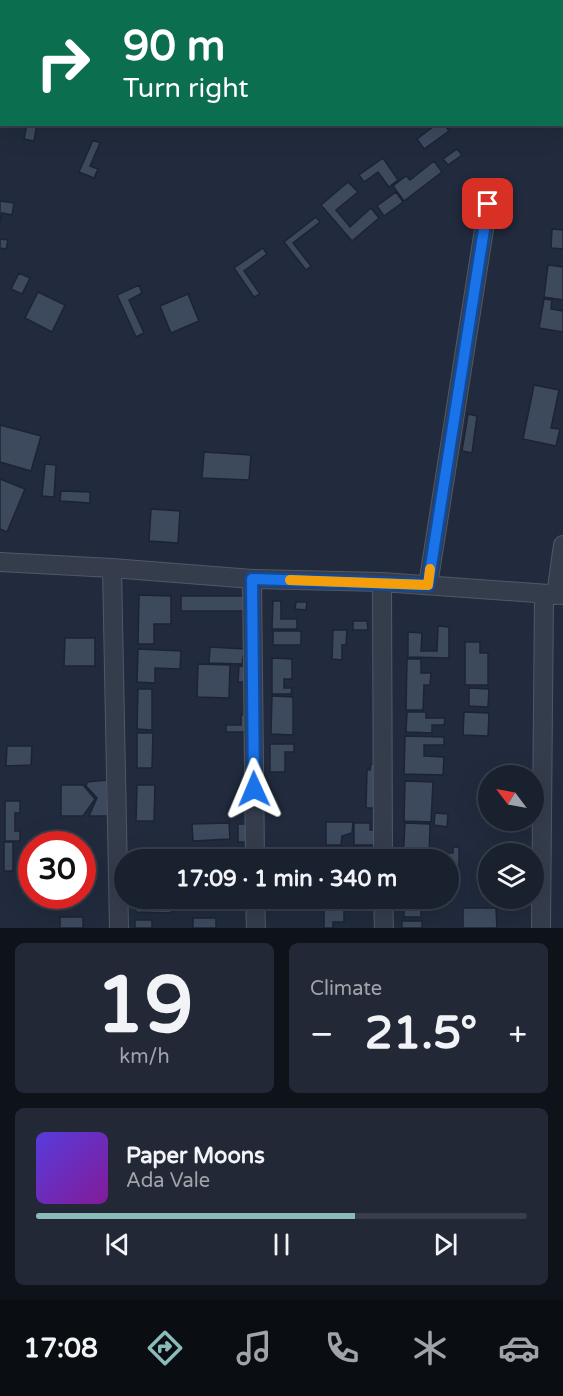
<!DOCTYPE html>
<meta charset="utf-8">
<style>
body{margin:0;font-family:"Varela Round",sans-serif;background:#222836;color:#f1f3f6;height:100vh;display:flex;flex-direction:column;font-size:22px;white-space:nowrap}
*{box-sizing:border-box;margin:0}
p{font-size:20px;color:#9fa3aa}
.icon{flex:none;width:33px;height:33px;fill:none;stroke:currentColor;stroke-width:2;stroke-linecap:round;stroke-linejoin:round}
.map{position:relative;height:928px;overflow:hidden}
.details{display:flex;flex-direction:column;gap:15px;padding:15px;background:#0e1219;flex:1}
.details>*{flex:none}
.hud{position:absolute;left:0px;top:0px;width:564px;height:126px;box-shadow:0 6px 24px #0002,0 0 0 2px #373e4a;background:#0b6e4f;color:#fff;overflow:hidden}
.needle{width:39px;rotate:302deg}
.tools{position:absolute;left:478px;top:765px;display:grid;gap:12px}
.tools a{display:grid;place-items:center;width:66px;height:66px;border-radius:50%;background:#19202e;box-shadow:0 6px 24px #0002,0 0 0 2px #373e4a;font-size:30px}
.speed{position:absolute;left:18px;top:831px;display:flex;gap:12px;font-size:30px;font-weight:700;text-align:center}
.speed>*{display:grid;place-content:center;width:78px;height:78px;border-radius:50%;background:#19202e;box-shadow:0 6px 24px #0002,0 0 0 2px #373e4a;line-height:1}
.speed .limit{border:9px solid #d22;background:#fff;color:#111}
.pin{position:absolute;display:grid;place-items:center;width:51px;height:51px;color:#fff;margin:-26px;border-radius:12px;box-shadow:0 3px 9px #0006}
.me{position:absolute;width:66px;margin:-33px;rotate:359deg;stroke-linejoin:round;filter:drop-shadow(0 0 4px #0008)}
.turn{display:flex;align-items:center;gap:21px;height:126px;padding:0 24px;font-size:27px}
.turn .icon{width:78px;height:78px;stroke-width:2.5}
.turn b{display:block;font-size:42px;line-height:51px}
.big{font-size:45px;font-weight:700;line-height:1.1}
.details .widget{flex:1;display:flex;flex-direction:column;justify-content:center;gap:9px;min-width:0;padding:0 21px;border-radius:9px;background:#222836}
.details .dial{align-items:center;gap:0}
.dial b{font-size:78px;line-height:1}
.song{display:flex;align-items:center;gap:18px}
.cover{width:72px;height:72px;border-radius:9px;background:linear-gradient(135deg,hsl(250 70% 55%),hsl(290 70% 35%))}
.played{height:6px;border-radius:3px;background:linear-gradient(90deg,#8bbbb9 65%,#373e4a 65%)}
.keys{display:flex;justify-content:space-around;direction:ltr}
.heat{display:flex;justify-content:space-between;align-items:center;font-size:33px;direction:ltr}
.details .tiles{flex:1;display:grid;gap:15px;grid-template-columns:1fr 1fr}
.widget:last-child{grid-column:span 2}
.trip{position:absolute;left:114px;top:849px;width:345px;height:60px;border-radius:30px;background:#19202e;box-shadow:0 6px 24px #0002,0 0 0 2px #373e4a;font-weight:700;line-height:60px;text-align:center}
.tabs{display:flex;height:96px;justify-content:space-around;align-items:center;background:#0a0d12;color:#9fa3aa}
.tabs .icon{width:42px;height:42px}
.tabs .current{color:#8bbbb9}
.tabs b{font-size:27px;color:#f1f3f6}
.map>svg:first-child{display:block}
.building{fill:#3d495d;stroke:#1c2434;stroke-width:1.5}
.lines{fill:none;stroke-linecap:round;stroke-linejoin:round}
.street-casing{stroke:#505868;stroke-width:20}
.street{stroke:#353d4d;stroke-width:18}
.route-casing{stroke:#114b97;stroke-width:15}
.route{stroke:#1a73e8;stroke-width:10}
.slow{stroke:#f59e0b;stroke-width:10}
</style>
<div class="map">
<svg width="563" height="928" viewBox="0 0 563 928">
<rect width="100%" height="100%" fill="#212b3d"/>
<path class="building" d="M 27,124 L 37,124 L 34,141 L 24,139 Z
M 437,124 L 444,124 L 449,131 L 424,149 L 417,139 Z
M 93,140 L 100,143 L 90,166 L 98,169 L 94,178 L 79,172 Z
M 457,149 L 462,155 L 448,165 L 443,159 Z
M 383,158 L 398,180 L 389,187 L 378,172 L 364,182 L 359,175 Z
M 434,161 L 442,172 L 404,201 L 393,186 L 406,176 L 410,180 Z
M 348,182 L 358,192 L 336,210 L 350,227 L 371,208 L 379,218 L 352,241 L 321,205 Z
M 396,192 L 403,202 L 384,216 L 377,206 Z
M 0,201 L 14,203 L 12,215 L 2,213 L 0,224 Z
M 316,217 L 320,222 L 293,243 L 311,266 L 306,270 L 284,242 Z
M 552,229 L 563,230 L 563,249 L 551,248 Z
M 0,239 L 8,240 L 6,249 L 0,248 Z
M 263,248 L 267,254 L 244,271 L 260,294 L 254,297 L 234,268 Z
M 548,265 L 563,267 L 563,300 L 544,297 Z
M 19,273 L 30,278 L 22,294 L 11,289 Z
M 139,285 L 142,293 L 129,300 L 144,333 L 136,337 L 117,295 Z
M 38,292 L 65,305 L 52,332 L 25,318 Z
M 188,294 L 199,321 L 171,333 L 160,306 Z
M 544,299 L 552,300 L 551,309 L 563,311 L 563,332 L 539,328 Z
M 534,385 L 559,390 L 551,428 L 560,429 L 556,446 L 523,439 Z
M 468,414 L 477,416 L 472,453 L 462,451 Z
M 0,425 L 41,436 L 31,471 L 0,462 Z
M 204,452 L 251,455 L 249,480 L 202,478 Z
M 45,464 L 56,465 L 54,497 L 42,496 Z
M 0,479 L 25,489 L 7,532 L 0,529 Z
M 61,491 L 90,492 L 90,503 L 60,501 Z
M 151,509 L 180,511 L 178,543 L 149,541 Z
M 139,595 L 171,596 L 171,624 L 154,624 L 154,644 L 138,644 Z
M 181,596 L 249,596 L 249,611 L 181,611 Z
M 273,601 L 281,601 L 281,619 L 297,619 L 297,629 L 272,629 Z
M 296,602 L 307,602 L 306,610 L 295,609 Z
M 353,621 L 367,621 L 368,630 L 353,630 Z
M 438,626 L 449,627 L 449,658 L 408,657 L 408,632 L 422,633 L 421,651 L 437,651 Z
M 333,630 L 347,630 L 346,645 L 342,645 L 342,660 L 332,659 Z
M 273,631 L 301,631 L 301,645 L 273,645 Z
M 65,638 L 95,638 L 95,666 L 64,666 Z
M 465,642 L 480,642 L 480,653 L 488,653 L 488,685 L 465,685 Z
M 210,647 L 246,649 L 246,656 L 243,656 L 242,664 L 209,663 Z
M 138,649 L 181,651 L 180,669 L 155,668 L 155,683 L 137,682 Z
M 272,658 L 292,659 L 292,679 L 284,679 L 284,688 L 292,688 L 291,694 L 272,694 Z
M 407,659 L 421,659 L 421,673 L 431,673 L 430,685 L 424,685 L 423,710 L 406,710 Z
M 198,664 L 230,665 L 229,698 L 197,697 Z
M 239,666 L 249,667 L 247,682 L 238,682 Z
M 469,688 L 489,689 L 488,707 L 469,706 Z
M 138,689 L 152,689 L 152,730 L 137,729 Z
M 272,696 L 293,697 L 293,735 L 271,734 Z
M 407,712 L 426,712 L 426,718 L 445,718 L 444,725 L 432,725 L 432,733 L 406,732 Z
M 464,712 L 489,713 L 488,736 L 463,735 Z
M 241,715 L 246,715 L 246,732 L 226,732 L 226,725 L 241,725 Z
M 137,733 L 153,733 L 152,768 L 137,768 Z
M 405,736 L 444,737 L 444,745 L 424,745 L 424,756 L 444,757 L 443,775 L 404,774 Z
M 270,744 L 294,744 L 294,752 L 285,752 L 285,772 L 270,772 Z
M 7,746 L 32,746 L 31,765 L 6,766 Z
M 371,764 L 377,764 L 376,808 L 366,808 L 367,770 L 370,770 Z
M 107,780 L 108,816 L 89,816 L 97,798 L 86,786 L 87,782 Z
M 405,781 L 433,782 L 431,822 L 404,821 Z
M 61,785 L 83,785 L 95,799 L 83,816 L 61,816 Z
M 137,785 L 155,785 L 154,821 L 136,821 Z
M 5,801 L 20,801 L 20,813 L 15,813 L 15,831 L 20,831 L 20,841 L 5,841 Z
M 435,813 L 448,814 L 447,827 L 434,825 Z
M 326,822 L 353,822 L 352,833 L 342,836 L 341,845 L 326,845 Z
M 229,823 L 230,839 L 193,841 L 192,824 Z
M 354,823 L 370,823 L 370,830 L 374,830 L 374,845 L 354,845 Z
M 405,823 L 430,824 L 429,860 L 403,860 Z
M 238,824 L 248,824 L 248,842 L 238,842 Z
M 4,842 L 13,842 L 13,871 L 4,871 Z
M 453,847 L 459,847 L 459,866 L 448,866 L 448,860 L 441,860 L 441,853 L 453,853 Z
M 82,870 L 90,870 L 89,879 L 82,879 Z
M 136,898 L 171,898 L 171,913 L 136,912 Z
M 326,898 L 367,898 L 367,899 L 326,900 Z
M 404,898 L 421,898 L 421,917 L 404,917 Z
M 324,904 L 344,904 L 344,922 L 333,922 L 333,928 L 324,928 Z
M 463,908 L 496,908 L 497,928 L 463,928 Z
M 60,917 L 83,917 L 83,928 L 60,928 Z
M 193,918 L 216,918 L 216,928 L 193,928 Z
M 135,920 L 152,920 L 152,928 L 135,928 Z
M 402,921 L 422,921 L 422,928 L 402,928 Z"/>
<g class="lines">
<g class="street-casing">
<path id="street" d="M 324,0 L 324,2
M 446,0 L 446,2
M 0,562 L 112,568 L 252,579 L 382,582 L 563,595
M 112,568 L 119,928
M 252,579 L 255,860
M 382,582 L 383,860
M 428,585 L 488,204
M 556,595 L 563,545
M 255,898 L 256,928
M 383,898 L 384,928
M 541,928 L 544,595"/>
</g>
<use href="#street" class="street"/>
</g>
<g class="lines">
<g class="route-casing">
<path id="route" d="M 254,789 L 252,579 L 428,585 L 488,204"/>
</g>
<use href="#route" class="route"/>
<path class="slow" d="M 290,580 L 428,585 L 430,569"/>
</g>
</svg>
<div class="tools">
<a><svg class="needle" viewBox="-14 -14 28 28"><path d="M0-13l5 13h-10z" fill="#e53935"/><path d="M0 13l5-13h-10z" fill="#9fa3aa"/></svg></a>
<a><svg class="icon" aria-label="layers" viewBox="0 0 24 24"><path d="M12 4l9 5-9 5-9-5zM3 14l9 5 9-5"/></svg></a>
</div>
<div class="speed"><div class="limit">30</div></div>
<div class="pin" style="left:488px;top:204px;background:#d93025"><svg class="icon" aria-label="arrive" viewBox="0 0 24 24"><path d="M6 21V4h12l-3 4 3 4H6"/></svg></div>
<svg class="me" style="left:254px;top:789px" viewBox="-20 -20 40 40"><path d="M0-17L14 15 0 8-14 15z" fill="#1a73e8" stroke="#fff" stroke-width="4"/></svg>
<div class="trip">17:09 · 1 min · 340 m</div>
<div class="hud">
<div class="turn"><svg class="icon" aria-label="right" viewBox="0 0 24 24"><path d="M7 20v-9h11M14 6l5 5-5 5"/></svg><div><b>90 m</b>Turn right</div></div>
</div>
</div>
<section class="details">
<div class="tiles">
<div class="widget dial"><b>19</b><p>km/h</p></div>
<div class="widget"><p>Climate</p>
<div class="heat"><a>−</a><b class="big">21.5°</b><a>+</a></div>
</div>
<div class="widget">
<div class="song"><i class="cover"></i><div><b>Paper Moons</b><p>Ada Vale</p></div></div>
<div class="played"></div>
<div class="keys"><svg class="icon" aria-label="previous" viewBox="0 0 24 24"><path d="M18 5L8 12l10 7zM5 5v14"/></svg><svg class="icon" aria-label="pause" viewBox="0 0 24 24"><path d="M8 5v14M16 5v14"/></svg><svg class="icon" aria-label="next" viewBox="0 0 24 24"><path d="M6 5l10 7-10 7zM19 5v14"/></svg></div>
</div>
</div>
</section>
<nav class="tabs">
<b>17:08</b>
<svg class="icon current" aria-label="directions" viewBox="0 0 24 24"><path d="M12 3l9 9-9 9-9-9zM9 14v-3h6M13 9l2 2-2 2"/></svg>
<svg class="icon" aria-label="music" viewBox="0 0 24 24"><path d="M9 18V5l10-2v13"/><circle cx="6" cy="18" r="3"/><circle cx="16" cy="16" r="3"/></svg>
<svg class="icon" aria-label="phone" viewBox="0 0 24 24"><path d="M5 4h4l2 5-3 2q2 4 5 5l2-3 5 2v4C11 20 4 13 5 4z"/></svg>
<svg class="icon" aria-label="climate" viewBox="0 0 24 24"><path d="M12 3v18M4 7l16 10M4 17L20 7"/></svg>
<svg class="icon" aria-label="car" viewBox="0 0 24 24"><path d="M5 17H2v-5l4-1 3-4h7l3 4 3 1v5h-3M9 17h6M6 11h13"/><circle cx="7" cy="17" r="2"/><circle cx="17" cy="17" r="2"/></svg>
</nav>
